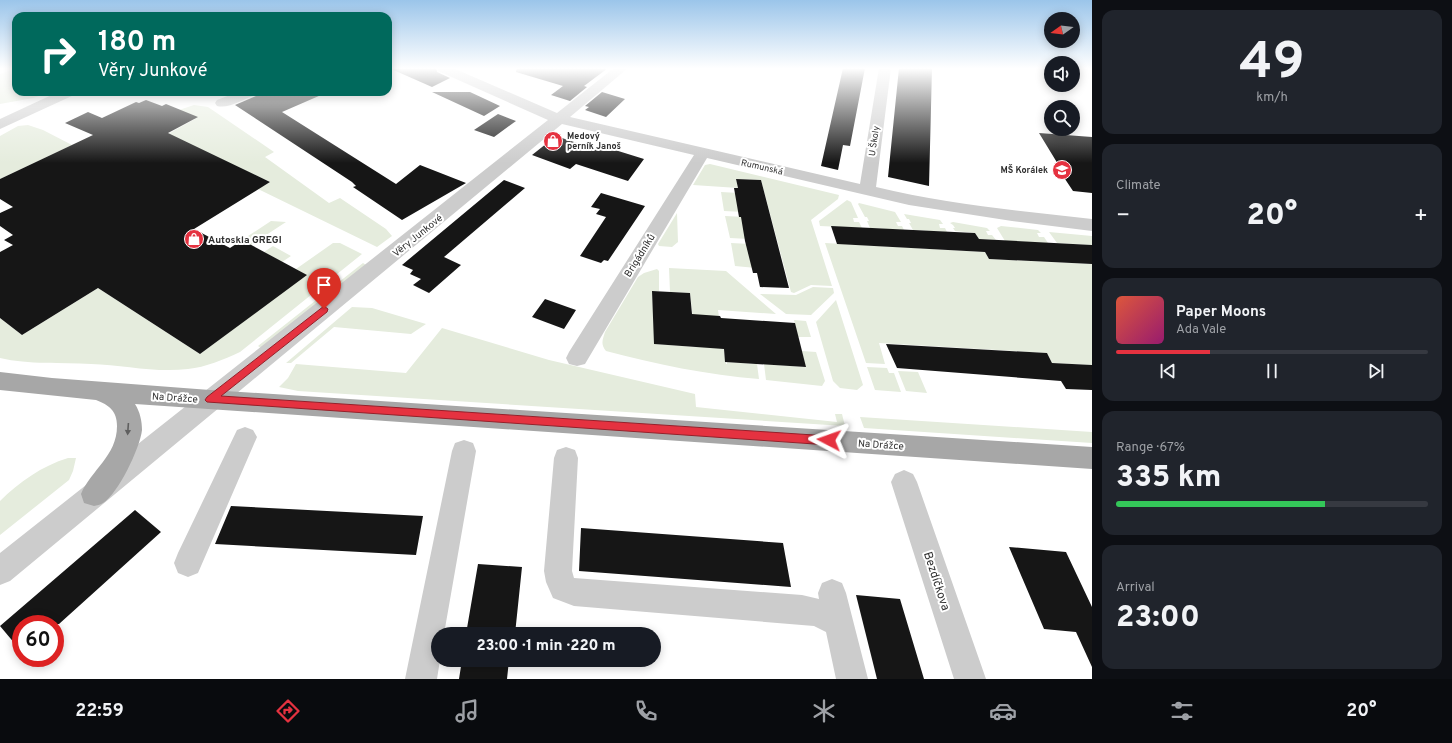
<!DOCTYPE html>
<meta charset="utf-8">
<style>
body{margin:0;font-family:Overpass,sans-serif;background:#20242c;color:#f1f3f6;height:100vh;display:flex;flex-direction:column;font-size:15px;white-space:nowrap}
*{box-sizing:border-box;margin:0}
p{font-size:13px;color:#9ea1a6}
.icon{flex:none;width:22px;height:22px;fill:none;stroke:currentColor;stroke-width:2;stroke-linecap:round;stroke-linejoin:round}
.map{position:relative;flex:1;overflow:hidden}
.drawer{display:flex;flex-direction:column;gap:10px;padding:10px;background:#0d0f14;width:360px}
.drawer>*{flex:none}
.hud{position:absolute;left:12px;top:12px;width:380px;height:84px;border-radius:12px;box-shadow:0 2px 10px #0003;background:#00695c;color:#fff;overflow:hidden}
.needle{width:26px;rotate:256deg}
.controls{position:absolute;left:1044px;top:12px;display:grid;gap:8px}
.controls a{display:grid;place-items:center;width:36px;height:36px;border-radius:50%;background:#171b24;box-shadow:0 2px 10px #0003;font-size:20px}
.speed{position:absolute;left:12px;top:615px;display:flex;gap:8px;font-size:20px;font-weight:700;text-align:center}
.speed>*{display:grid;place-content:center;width:52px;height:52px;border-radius:50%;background:#171b24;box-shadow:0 2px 10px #0003;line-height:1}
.speed .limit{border:6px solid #d22;background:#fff;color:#111}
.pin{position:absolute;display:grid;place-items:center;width:34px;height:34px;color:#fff;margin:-41px -17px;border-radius:50% 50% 50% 0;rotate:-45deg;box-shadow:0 0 4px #0007}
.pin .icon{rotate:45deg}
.me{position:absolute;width:44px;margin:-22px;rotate:274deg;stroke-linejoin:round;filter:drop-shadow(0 0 3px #0008)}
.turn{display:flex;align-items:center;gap:14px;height:84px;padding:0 20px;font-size:18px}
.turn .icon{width:52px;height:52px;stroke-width:2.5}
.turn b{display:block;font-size:28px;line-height:34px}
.big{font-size:30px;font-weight:800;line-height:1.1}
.drawer .widget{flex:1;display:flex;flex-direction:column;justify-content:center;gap:6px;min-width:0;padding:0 14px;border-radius:12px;background:#20242c}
.drawer .dial{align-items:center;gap:0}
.dial b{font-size:52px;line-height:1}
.song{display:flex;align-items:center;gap:12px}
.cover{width:48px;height:48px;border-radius:6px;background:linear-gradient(135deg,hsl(10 70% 55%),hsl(320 70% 35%))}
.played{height:4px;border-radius:2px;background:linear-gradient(90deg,#e53240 30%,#363941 30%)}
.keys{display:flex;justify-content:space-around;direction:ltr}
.heat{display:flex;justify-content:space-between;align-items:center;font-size:22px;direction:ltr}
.charge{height:6px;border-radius:3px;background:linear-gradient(90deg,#34c759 67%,#363941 0)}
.trip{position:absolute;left:431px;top:627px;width:230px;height:40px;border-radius:20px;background:#171b24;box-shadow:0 2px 10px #0003;font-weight:800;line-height:40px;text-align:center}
.tab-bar{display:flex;height:64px;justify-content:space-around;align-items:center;background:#090b0e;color:#9ea1a6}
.tab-bar .icon{width:28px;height:28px}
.tab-bar .on{color:#e53240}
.tab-bar b{font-size:18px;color:#f1f3f6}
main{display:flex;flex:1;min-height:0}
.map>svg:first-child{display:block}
.green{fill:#e5ecdd}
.building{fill:#161616}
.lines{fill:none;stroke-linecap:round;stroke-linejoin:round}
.minor{fill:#ccc;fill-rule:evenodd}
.primary{fill:#a7a7a7;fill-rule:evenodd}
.oneway{fill:#5f5f5f}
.route{fill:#e53240;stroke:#95202a}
.labels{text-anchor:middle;stroke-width:4;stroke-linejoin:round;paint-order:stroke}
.far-poi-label{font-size:9px;font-weight:bold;fill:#2f2f2f;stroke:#fff;text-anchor:start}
.far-street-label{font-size:9px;fill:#2f2f2f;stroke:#fff}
.street-label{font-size:10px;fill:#2f2f2f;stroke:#fff}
.poi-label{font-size:10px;font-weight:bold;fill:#2f2f2f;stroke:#fff;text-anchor:start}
.near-street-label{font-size:12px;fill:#2f2f2f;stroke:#fff}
</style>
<main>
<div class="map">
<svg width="1092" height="679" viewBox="0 0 1092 679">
<rect width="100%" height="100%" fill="#fff"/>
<path class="green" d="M 16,68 L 16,92 L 51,92 L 33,98 L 0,104 L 0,74 Z
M 194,105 L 208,107 L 274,152 L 265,157 L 329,203 L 340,198 L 386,229 L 392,236 L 377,247 L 258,189 L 270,182 L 168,134 L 195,119 L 179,110 Z
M 28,125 L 43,130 L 72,145 L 0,179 L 0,136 L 18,126 Z
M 710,164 L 839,195 L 838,199 L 811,220 L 832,286 L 811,285 L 794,293 L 791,292 L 761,180 L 736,179 L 738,188 L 693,185 L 705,165 Z
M 721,192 L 739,193 L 744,212 L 724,211 Z
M 847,200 L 851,202 L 858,218 L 853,218 L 854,222 L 859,222 L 862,228 L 820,226 L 819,221 Z
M 859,203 L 895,212 L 901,222 L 896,222 L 898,226 L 902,226 L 904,230 L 870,228 L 867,221 L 869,221 L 867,217 L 865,217 L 858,204 Z
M 677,213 L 678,242 L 672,247 L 659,246 L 658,244 Z
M 904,214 L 940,220 L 943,224 L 939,224 L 940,228 L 945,228 L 947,232 L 913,230 L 909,223 L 911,223 L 909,219 L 907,219 Z
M 725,216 L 745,217 L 749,239 L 730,238 Z
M 271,221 L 286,222 L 251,245 L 242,240 Z
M 953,222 L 987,228 L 990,231 L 986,231 L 988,235 L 992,235 L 996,240 L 979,239 L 975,233 L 955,231 L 953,228 L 955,228 L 953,225 L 950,223 Z
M 1001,226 L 1038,230 L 1041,233 L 1037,233 L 1039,237 L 1044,237 L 1048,243 L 1005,241 L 997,228 Z
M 1049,232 L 1092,236 L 1092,245 L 1057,243 Z
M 333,243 L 340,243 L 362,254 L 240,352 C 223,360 206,367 188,369 C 156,373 123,365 91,364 C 61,362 29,365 0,358 L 0,318 L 22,335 L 98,288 L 200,354 L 306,275 L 296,269 Z
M 731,243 L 750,244 L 756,268 L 735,266 Z
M 825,243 L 985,252 L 989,259 L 1092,264 L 1092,365 L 1052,363 L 1047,353 L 879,343 L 885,364 L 866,363 Z
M 273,246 L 291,256 L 282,262 L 264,252 Z
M 363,263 L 366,265 L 261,348 L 258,346 Z
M 669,268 L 726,271 L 776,314 L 718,310 L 726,364 L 727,364 L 727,362 L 757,364 L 759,379 C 708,375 655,364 606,351 C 600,344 603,339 605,332 L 638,277 L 644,273 L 657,269 L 659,271 L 659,291 L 652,291 L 655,344 L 696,347 L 690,293 L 670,292 Z
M 813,287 L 833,288 L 834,293 L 811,315 L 786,314 L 760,294 L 796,295 Z
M 836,300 L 863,385 L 857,390 L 840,388 L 833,381 L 816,322 Z
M 352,307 L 372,308 L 426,324 L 411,334 L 334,327 L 291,363 L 286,363 Z
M 794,320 L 806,321 L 811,337 L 798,337 Z
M 442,328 L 549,360 L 695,394 L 696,407 L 837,422 L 835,414 L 842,414 L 845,426 L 298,391 L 279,387 L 288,378 L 296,364 L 406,373 Z
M 802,351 L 816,352 L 825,381 L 822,386 L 766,380 L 764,364 L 805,367 L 806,370 Z
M 867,367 L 887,368 L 889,373 L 894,373 L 901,392 L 875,390 Z
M 898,371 L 918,372 L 927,393 L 906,391 Z
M 860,417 L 1092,432 L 1092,443 L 864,428 Z
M 68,458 L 76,458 L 73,471 L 69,480 L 0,535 L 0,501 C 19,482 42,466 68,458 Z"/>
<path class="building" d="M 389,68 L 436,68 L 437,72 L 450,78 L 432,87 Z
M 517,68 L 608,68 L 584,86 L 587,87 L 570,101 L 551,95 L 563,86 L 516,72 Z
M 843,68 L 865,68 L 850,146 L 843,145 L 838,170 L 821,166 Z
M 899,68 L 932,68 L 929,186 L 888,177 Z
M 258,92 L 328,92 L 282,112 L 396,184 L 420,165 L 466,183 L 402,220 L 353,187 L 356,186 L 352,182 L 235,105 L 256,96 Z
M 432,92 L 470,92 L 500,106 L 484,116 Z
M 602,92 L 625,99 L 606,117 L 585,110 L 589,107 L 585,106 Z
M 146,100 L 162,106 L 166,104 L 198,117 L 168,133 L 270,182 L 194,229 L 230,248 L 242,240 L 307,275 L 200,354 L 98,288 L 22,335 L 0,318 L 0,252 L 13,245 L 4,240 L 13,235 L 0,226 L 0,213 L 13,207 L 0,199 L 0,179 L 93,135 L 65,123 L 88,112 L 102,118 L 136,102 L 139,103 Z
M 498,114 L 516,121 L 494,137 L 474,130 Z
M 1039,133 L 1092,137 L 1092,193 L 1073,191 L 1061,173 L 1064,174 Z
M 556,136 L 595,149 L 599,145 L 644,159 L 628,181 L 576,164 L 570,169 L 532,155 Z
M 736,179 L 761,180 L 789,288 L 760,287 L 757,273 L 753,273 L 745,241 L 741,217 L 739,217 L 734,188 L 738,188 Z
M 504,180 L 525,188 L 444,257 L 461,265 L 429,293 L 413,285 L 421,279 L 410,274 L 413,270 L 402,265 Z
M 601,193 L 645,206 L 608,261 L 604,260 L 601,263 L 580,256 L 606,217 L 596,214 L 600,209 L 591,207 Z
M 831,226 L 975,233 L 979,239 L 1092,245 L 1092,264 L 989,259 L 985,252 L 837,244 Z
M 652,291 L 690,293 L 692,314 L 720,316 L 721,318 L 795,323 L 806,367 L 725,362 L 724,349 L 654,344 Z
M 545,299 L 576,310 L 564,329 L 532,317 Z
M 886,344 L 1047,353 L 1052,363 L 1092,365 L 1092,390 L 1066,389 L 1061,381 L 897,368 Z
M 231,506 L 423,516 L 416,555 L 215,544 Z
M 135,510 L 161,532 L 59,624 L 21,624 L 21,651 L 0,626 Z
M 581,528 L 783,543 L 791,587 L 579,571 Z
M 1009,547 L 1066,552 L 1092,607 L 1092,667 L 1076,632 L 1044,629 Z
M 478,564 L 522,567 L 515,634 L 466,634 Z
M 856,595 L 900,599 L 924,679 L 877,679 Z
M 462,660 L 509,660 L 507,679 L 459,679 Z"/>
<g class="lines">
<path class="minor" d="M 437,68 L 453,68 L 557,113 L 614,68 L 628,68 L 570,117 L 860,184 L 879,68 L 891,68 L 876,187 C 947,204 1020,211 1092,219 L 1092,231 L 1012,221 L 909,205 L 707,158 L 585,364 L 577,366 L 569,364 L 566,358 L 569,352 L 694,155 L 562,124 L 10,581 L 0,585 L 0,553 L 548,120 L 438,71 Z
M 58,92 L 76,92 L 74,95 L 0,129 L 0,119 Z
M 238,92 L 257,92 L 255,95 C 244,99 229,109 217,106 L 215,103 L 217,100 Z
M 245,427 L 253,430 L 257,437 L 198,573 L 188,577 L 178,573 L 174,563 L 178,553 L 237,430 Z
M 464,440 L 473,443 L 476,451 L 444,634 L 438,634 L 438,660 L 440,660 L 437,679 L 405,679 L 452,451 L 455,443 Z
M 566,447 L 575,450 L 578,458 L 572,571 L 574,578 L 802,595 L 819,599 L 818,593 L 822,583 L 832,579 L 842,583 L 846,593 L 868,679 L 836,679 L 826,632 L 814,626 L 574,606 L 553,598 L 546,582 L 544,571 L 554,458 L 557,450 Z
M 904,470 L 913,474 L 917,482 L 986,679 L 954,679 L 891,482 L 895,474 Z"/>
<path class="primary" d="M 0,372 L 52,378 L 210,390 L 1092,447 L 1092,469 L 135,404 C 140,412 142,421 142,430 C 140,448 118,494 103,503 C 100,505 97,505 94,506 L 84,503 L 81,494 C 91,470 117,456 117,426 C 117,411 109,405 96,400 L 0,390 Z"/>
</g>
<defs><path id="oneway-solid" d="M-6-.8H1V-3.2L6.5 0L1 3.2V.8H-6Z"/></defs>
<use class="oneway" href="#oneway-solid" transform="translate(128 429) rotate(94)"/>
<linearGradient id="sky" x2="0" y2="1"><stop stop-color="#9bc5ea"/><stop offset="0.42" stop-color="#fff"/><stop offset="1" stop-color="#fff" stop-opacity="0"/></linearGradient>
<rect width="1092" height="163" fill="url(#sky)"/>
<path class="route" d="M 324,306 L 328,309 L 327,312 L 221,396 L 829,436 L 833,437 L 834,440 L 833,443 L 829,445 L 207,402 L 205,400 L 207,397 Z"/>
<defs>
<g id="shop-disc" transform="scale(1)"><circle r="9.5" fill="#e53240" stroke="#fff"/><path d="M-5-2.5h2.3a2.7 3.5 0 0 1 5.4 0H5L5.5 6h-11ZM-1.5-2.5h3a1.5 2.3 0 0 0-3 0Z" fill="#fff"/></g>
<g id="school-disc" transform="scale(1)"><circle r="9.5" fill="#e53240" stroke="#fff"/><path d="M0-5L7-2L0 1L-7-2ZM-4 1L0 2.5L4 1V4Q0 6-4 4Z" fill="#fff"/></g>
</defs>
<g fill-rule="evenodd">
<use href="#shop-disc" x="553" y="141"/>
<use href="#school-disc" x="1062" y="170"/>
<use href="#shop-disc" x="194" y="239"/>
</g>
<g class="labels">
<g class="far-poi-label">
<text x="567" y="139">Medový<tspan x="567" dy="10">perník Janoš</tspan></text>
<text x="1048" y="173" text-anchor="end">MŠ Korálek</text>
</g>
<g class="far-street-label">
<text transform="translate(874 141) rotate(-82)" y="3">U Školy</text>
<text transform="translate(762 167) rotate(13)" y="3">Rumunská</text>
</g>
<g class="street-label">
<text transform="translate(417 235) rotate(-39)" y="4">Věry Junkové</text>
<text transform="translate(639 255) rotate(-58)" y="4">Brigádníků</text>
<text transform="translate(175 397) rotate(4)" y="4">Na Drážce</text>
<text transform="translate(881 444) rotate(4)" y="4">Na Drážce</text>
</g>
<g class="poi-label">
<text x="208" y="243">Autoskla GREGI</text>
</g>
<g class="near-street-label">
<text transform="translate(937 581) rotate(72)" y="4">Bezdíčkova</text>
</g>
</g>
</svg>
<div class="controls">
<a><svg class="needle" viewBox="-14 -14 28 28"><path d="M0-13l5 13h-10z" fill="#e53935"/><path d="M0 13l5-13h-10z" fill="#9ea1a6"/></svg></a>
<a><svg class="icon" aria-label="sound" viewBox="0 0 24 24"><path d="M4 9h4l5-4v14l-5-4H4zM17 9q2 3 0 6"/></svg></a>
<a><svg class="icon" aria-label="search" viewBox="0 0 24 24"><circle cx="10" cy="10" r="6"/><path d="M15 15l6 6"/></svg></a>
</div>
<div class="speed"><div class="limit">60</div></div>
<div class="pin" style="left:324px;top:309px;background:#d93025"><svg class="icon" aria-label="arrive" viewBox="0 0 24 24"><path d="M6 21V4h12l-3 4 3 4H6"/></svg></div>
<svg class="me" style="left:829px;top:440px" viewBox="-20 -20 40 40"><path d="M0-17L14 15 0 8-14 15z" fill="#e53240" stroke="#fff" stroke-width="4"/></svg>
<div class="trip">23:00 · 1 min · 220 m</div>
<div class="hud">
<div class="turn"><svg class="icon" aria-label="right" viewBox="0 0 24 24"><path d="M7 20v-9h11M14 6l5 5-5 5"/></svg><div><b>180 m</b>Věry Junkové</div></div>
</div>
</div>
<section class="drawer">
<div class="widget dial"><b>49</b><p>km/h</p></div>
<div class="widget"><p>Climate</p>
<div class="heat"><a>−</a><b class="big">20°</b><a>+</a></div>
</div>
<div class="widget">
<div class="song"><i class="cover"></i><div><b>Paper Moons</b><p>Ada Vale</p></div></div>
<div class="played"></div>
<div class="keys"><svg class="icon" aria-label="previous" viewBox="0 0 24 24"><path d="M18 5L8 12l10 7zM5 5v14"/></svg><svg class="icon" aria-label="pause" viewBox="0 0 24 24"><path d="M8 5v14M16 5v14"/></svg><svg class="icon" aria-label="next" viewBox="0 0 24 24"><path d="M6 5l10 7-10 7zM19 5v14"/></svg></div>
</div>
<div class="widget"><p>Range · 67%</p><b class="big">335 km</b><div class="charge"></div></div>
<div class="widget"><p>Arrival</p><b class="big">23:00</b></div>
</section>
</main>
<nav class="tab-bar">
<b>22:59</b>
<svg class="icon on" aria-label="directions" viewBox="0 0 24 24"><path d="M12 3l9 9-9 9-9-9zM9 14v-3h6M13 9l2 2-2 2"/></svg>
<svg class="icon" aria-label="music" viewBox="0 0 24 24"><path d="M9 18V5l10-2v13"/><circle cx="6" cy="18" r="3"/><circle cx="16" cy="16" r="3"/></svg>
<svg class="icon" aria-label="phone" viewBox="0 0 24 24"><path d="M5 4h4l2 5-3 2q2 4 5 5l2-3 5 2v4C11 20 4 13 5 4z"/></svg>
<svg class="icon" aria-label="climate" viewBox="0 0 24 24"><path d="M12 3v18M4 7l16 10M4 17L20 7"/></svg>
<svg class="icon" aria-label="car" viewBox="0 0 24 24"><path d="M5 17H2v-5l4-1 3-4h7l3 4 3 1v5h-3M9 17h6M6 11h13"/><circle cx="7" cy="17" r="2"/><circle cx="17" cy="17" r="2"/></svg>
<svg class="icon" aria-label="filters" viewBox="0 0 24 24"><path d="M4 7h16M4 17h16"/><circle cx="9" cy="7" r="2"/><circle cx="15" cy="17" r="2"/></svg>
<b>20°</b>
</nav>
